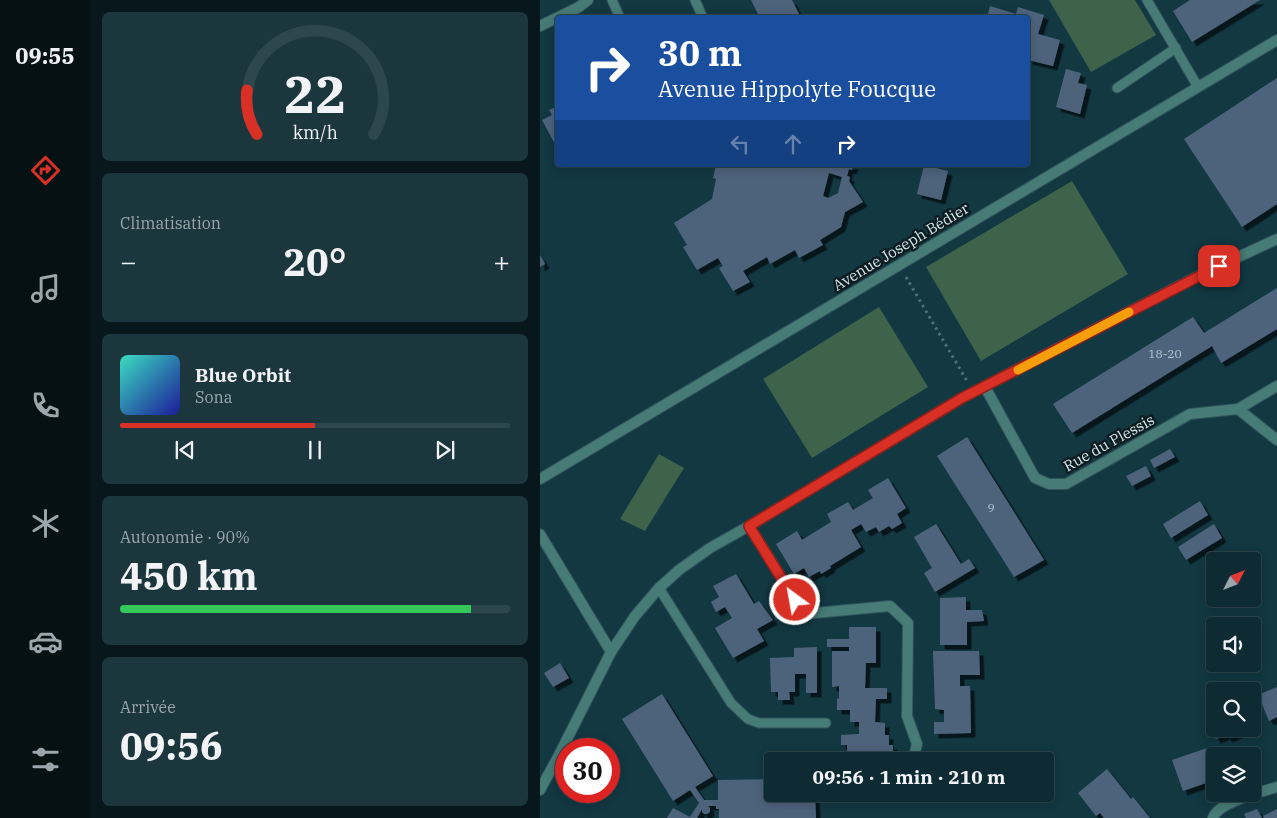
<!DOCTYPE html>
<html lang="fr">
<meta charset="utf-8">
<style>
body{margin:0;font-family:"IBM Plex Serif",serif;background:#1c363e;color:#f1f3f6;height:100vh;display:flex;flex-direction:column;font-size:19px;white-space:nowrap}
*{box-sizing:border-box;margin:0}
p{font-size:16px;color:#9ba7ac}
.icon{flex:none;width:28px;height:28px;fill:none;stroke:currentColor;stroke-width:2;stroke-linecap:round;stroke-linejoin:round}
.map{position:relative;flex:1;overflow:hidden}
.drawer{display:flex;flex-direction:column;gap:12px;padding:12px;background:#08171c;width:450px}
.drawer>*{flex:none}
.banner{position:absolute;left:15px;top:15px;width:475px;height:152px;border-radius:5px;box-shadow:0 2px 12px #0003,0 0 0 1px #2e464d;background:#1a4fa0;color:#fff;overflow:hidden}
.needle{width:32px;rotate:48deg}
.fabs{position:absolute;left:666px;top:552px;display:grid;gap:10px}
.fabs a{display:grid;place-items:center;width:55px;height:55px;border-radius:5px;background:#0e2a32;box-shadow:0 2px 12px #0003,0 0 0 1px #2e464d;font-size:25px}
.speed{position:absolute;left:15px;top:738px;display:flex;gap:10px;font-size:25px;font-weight:700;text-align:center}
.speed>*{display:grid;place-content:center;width:65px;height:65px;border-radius:50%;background:#0e2a32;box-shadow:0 2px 12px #0003,0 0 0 1px #2e464d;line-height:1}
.speed .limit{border:8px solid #d22;background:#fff;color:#111}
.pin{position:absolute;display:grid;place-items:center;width:42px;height:42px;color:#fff;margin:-21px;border-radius:10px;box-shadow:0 2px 8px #0006}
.me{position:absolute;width:55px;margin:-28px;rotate:328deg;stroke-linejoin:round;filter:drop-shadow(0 0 4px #0008)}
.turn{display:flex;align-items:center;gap:18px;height:105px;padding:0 20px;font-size:22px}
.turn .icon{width:65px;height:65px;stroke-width:2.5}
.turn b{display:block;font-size:35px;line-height:42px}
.lanes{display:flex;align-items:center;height:48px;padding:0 20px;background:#0003;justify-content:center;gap:25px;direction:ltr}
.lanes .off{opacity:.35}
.big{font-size:38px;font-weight:700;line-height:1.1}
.drawer .card{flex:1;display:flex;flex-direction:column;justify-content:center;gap:8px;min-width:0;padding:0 18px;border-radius:8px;background:#1c363e}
.drawer .dial{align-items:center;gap:0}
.dial svg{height:130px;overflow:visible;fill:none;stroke:#2e464d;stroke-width:7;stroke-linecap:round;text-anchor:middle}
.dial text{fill:#f1f3f6;stroke:none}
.song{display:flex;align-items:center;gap:15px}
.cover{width:60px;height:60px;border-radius:8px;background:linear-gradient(135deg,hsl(170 70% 55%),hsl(240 70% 35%))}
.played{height:5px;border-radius:2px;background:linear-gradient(90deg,#d93025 50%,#2e464d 50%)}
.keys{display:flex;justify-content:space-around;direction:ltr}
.heat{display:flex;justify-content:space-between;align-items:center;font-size:28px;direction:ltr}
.charge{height:8px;border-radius:4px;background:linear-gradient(90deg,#34c759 90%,#2e464d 0)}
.trip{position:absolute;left:224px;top:752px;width:290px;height:50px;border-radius:5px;background:#0e2a32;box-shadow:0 2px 12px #0003,0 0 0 1px #2e464d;font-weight:700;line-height:50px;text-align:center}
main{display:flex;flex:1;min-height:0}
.tabs{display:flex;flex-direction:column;width:90px;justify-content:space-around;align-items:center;background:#061114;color:#9ba7ac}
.tabs .icon{width:35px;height:35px}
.tabs .active{color:#d93025}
.tabs b{font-size:22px;color:#f1f3f6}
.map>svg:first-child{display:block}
.green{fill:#3e624a}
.building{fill:#4e647b;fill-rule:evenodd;filter:url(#shadow)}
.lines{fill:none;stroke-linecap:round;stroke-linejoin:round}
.service-casing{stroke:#31545e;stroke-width:11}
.minor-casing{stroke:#31545e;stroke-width:12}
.tertiary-casing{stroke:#31545e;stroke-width:12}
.path{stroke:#507079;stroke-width:3;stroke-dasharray:2.5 4;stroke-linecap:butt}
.service{stroke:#477b75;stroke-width:9}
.minor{stroke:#477b75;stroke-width:10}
.tertiary{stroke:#477b75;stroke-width:10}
.route-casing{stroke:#8d1f18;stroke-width:12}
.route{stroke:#d93025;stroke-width:9}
.slow{stroke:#f59e0b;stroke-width:9}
.labels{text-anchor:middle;stroke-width:5;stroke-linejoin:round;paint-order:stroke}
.number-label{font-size:12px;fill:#b2c7d1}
.street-label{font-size:15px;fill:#d4e8ee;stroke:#0d1d21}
</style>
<main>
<nav class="tabs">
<b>09:55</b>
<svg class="icon active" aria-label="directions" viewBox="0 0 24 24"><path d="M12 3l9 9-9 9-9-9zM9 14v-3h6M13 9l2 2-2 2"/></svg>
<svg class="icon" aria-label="music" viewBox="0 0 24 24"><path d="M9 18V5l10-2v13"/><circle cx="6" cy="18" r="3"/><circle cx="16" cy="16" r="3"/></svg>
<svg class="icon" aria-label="phone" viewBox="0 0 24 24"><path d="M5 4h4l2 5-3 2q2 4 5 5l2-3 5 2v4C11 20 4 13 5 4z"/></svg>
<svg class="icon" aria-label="climate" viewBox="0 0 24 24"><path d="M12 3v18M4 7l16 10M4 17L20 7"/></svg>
<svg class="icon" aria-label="car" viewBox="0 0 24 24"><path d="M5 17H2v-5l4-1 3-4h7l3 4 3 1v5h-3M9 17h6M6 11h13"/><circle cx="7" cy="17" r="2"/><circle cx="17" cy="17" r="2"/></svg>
<svg class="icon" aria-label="filters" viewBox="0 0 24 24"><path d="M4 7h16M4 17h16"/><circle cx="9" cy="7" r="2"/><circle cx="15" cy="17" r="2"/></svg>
</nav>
<section class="drawer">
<div class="card dial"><svg viewBox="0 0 100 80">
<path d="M14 69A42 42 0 1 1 86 69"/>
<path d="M14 69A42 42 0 0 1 8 42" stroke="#d93025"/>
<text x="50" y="56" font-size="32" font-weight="700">22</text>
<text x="50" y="72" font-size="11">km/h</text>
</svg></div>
<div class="card"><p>Climatisation</p>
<div class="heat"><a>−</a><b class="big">20°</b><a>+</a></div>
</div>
<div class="card">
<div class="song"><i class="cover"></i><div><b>Blue Orbit</b><p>Sona</p></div></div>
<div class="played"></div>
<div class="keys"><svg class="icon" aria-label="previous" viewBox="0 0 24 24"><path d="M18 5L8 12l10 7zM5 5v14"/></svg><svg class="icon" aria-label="pause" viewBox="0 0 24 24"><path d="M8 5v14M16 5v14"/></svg><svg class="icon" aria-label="next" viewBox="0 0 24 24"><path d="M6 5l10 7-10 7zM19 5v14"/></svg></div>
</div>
<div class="card"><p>Autonomie · 90%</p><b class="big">450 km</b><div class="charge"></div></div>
<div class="card"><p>Arrivée</p><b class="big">09:56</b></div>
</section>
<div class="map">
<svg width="737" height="818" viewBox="0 0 737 818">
<defs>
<filter id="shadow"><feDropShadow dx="4.5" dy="4.5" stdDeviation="0" flood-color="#0009"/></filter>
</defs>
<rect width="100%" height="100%" fill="#123842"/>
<path class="green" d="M 509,0 L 595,0 L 616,35 L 551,72 Z
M 532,181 L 588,274 L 441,361 L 386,267 Z
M 339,307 L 388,387 L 272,458 L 223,379 Z
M 119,454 L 144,468 L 105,531 L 80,519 Z"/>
<path class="building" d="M 211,0 L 252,0 L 261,18 L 220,18 Z
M 650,0 L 720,0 L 652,42 L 633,11 Z
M 450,6 L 476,14 L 478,7 L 504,15 L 498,34 L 520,40 L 513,66 L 488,60 L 488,41 L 490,32 L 488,31 L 488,18 L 447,18 Z
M 526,69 L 541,73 L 538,83 L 547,85 L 540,114 L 516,107 Z
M 737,78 L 737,204 L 702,227 L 644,139 Z
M 18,106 L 18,145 L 16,146 L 2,120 L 12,115 L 9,110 Z
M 176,165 L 314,165 L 312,170 L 309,169 L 307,176 L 310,177 L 309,181 L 323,202 L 305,212 L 301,227 L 280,240 L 283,245 L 259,258 L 255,250 L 230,264 L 227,257 L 203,271 L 210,282 L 193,291 L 179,268 L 183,266 L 178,258 L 157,270 L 143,247 L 147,245 L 134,223 L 172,199 L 176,179 L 173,178 ZM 289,173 L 302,177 L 298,193 L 288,198 L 283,196 Z
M 384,165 L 408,171 L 401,200 L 377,194 Z
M 0,255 L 5,264 L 0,267 Z
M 737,288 L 737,329 L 681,363 L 672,346 L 532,433 L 513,404 L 653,317 L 664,333 Z
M 427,437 L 504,560 L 474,577 L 397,456 Z
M 630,449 L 635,457 L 614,468 L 610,460 Z
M 606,466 L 611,476 L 592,486 L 586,476 Z
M 348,478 L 366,508 L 357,514 L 362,523 L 352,529 L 349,526 L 339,532 L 336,527 L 326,532 L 321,524 L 311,530 L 321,547 L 290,566 L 291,568 L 281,574 L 280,571 L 269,577 L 264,568 L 254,574 L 236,544 L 257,531 L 262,540 L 291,522 L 287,514 L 308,502 L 313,510 L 333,498 L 328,490 Z
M 660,501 L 668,515 L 631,538 L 623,524 Z
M 396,524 L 421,564 L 429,559 L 435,568 L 395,592 L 384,573 L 392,568 L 374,537 Z
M 674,524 L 682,538 L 646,560 L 638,547 Z
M 196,574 L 214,604 L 219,601 L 233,620 L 217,629 L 224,641 L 193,658 L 175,628 L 192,618 L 185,607 L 176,612 L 171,602 L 179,597 L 173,586 Z
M 426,597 L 426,610 L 442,610 L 444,621 L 427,622 L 427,645 L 400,645 L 400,598 Z
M 309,627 L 336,627 L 336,663 L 326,663 L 325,688 L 347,688 L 347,699 L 336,699 L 335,722 L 345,723 L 345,735 L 349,735 L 349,745 L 353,745 L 353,758 L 307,758 L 307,745 L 301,745 L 301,735 L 319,734 L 319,722 L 310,722 L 310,710 L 297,710 L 297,699 L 299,698 L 299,686 L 292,687 L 292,651 L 309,651 L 309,647 L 287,647 L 287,639 L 309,639 Z
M 277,647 L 277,693 L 266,693 L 266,674 L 255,674 L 255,692 L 249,692 L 250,700 L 238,700 L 238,692 L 231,692 L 230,658 L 254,657 L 254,648 Z
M 393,651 L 439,651 L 440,675 L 420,675 L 420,686 L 430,686 L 431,733 L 394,734 L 394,722 L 404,722 L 404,710 L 395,709 Z
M 20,663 L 29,678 L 13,687 L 4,673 Z
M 696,684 L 699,691 L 680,691 Z
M 737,687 L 737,717 L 729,721 L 718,695 Z
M 675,693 L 675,729 L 703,729 L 704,731 L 688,738 L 686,735 L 676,739 L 666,718 L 675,715 L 667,697 Z
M 122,694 L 173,776 L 155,787 L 164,800 L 178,800 L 178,780 L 232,779 L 232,794 L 275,794 L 276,818 L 179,818 L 179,809 L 176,809 L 176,806 L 168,806 L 170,808 L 170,812 L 167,814 L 164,814 L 162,812 L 162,809 L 157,818 L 127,818 L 133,808 L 150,817 L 159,803 L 150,790 L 133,801 L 82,719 Z
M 670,747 L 675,761 L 675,780 L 643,791 L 632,760 Z
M 567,769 L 591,799 L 593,797 L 610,818 L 564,818 L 560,813 L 556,816 L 538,793 Z
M 717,809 L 722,818 L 706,818 L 704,814 Z
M 737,809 L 737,818 L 724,818 L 723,816 Z"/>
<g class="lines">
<g class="service-casing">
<path id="service" d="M 72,0 L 80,18
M 155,0 L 163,18
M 607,0 L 658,87
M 577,88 L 636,48
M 119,588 L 191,703 L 208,719 L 219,723 L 286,723"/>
</g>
<g class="minor-casing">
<path id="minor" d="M 0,26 L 39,7 L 48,0
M 445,387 L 495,478 L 509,484 L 526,484 L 650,414 L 698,409 L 737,386
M 698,409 L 737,440
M 0,479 L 737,40
M 209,526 L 264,614 L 350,606 L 368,623 L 367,716 L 377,744 L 373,761
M 0,534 L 71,652
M 673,818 C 678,802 721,792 737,787"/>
</g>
<g class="tertiary-casing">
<path id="tertiary" d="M 0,790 L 19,755 L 71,652 L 95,616 L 119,588 L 139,570 L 170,548 L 209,526 L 422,398 L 664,273 L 737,239"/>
</g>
<path class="path" d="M 366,277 L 427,381"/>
<use href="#service" class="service"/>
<use href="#minor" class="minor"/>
<use href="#tertiary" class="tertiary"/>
</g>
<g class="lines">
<g class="route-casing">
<path id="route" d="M 255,600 L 209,526 L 422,398 L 679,266"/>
</g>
<use href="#route" class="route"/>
<path class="slow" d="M 478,370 L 589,312"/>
</g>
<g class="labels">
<g class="number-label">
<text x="625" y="358">18-20</text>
<text x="451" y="512">9</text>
</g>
<g class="street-label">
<text transform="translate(361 247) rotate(-31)" y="5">Avenue Joseph Bédier</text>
<text transform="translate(569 443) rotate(-29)" y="5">Rue du Plessis</text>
</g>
</g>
</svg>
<div class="fabs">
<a><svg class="needle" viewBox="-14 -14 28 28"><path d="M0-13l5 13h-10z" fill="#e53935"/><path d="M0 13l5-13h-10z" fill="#9ba7ac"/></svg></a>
<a><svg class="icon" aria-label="sound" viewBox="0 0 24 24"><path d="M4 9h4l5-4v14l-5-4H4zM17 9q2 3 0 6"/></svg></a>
<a><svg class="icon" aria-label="search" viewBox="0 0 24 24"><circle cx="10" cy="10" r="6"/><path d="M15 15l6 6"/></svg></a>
<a><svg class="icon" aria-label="layers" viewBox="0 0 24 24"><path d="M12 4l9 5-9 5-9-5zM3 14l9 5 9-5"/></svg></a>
</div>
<div class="speed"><div class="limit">30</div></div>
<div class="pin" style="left:679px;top:266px;background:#d93025"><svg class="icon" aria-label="arrive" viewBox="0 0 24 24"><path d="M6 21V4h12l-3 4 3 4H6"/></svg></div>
<svg class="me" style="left:255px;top:600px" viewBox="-20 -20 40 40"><circle r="17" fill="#d93025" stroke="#fff" stroke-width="3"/><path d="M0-11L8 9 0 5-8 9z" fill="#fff"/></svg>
<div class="trip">09:56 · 1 min · 210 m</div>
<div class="banner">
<div class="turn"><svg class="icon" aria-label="right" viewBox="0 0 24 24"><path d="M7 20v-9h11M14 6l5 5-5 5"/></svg><div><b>30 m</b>Avenue Hippolyte Foucque</div></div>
<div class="lanes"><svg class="icon off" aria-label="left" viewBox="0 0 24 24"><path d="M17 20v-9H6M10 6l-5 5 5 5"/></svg><svg class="icon off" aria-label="ahead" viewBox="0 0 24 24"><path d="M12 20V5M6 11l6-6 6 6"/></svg><svg class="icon" aria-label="right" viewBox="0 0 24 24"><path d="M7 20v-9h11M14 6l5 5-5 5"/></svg></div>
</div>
</div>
</main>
